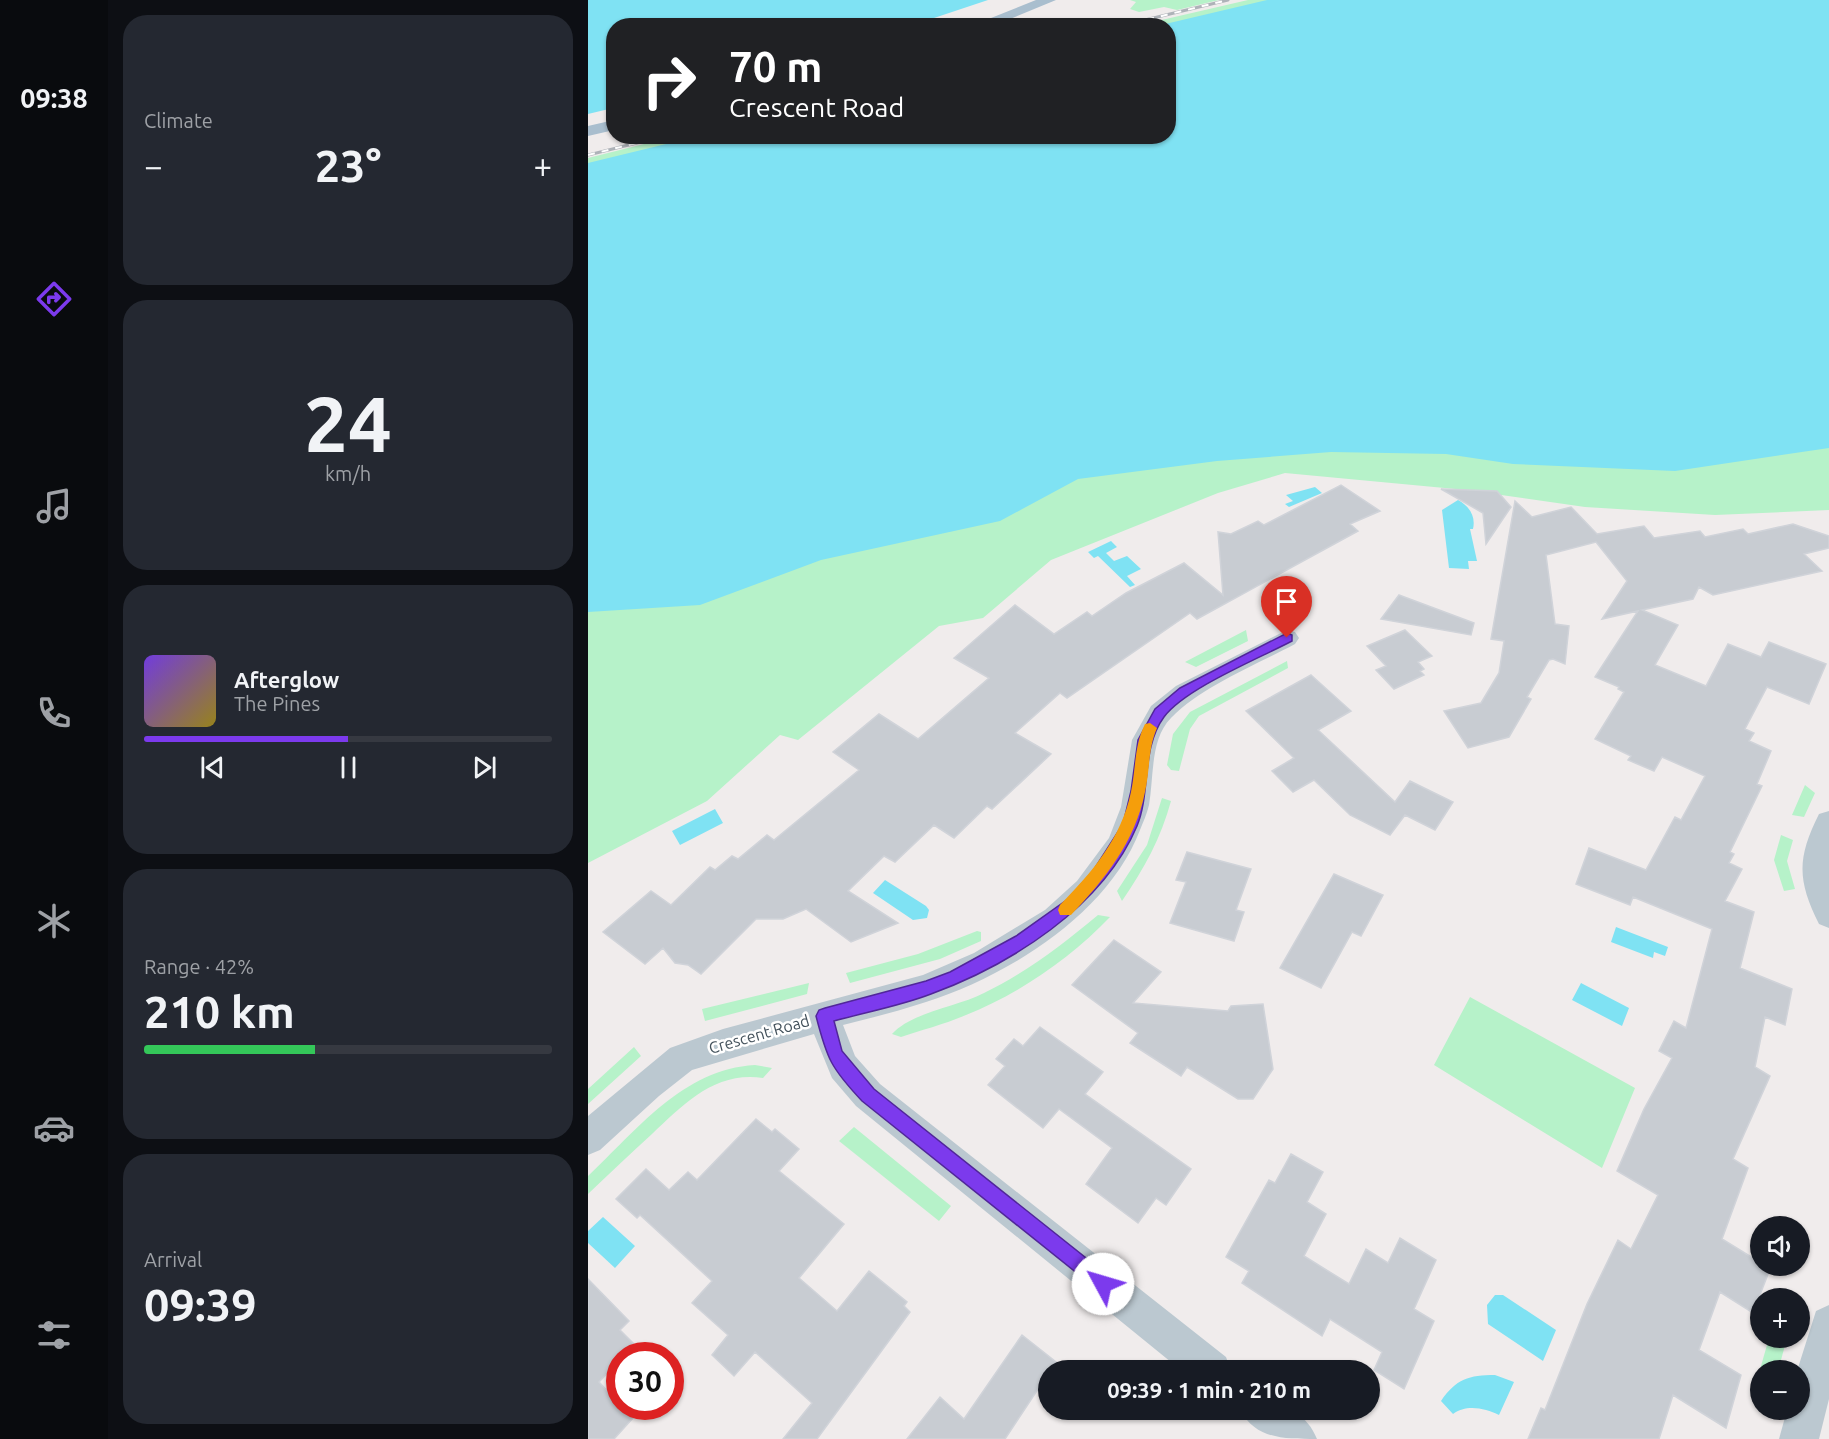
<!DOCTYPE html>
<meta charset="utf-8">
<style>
body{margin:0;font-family:Ubuntu,sans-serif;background:#242831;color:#f1f3f6;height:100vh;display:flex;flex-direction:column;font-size:22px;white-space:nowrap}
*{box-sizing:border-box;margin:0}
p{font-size:20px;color:#9ea1a6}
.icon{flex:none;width:33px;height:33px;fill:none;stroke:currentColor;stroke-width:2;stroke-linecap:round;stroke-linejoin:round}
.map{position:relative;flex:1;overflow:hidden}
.side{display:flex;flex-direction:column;gap:15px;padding:15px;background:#0d0f14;width:480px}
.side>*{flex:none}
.hud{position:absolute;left:18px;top:18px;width:570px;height:126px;border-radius:24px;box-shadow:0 2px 4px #0004;background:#202124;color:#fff;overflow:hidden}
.fabs{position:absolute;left:1162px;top:1216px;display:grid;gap:12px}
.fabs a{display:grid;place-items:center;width:60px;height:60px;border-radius:50%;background:#171b24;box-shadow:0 2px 4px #0004;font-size:30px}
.speed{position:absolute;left:18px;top:1342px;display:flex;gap:12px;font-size:30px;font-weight:700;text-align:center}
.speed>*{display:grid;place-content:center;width:78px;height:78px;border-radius:50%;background:#171b24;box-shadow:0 2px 4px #0004;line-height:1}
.speed .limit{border:9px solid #d22;background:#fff;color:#111}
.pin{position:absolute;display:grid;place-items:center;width:51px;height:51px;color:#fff;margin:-62px -26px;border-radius:50% 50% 50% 0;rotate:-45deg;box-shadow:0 0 6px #0007}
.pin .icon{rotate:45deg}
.me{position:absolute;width:66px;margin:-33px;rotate:309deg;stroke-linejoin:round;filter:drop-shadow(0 0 4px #0008)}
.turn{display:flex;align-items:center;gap:21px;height:126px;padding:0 24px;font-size:27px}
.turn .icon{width:78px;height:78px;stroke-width:2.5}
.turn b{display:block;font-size:42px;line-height:51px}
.big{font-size:45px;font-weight:600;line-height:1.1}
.side .widget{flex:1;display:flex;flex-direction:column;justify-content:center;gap:9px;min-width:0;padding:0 21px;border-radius:24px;background:#242831}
.side .dial{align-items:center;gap:0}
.dial b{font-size:78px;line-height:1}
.song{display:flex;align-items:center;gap:18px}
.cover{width:72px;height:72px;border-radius:9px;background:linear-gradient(135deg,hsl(260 70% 55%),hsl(50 70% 35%))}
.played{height:6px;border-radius:3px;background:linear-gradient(90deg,#7c3aed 50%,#363941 50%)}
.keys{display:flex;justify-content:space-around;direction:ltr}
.heat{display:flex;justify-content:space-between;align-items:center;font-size:33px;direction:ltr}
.charge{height:9px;border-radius:4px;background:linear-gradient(90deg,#34c759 42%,#363941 0)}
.trip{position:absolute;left:450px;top:1360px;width:342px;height:60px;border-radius:30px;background:#171b24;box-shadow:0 2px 4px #0004;font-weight:600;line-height:60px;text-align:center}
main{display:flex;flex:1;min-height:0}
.menu{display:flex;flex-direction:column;width:108px;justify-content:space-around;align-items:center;background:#090b0e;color:#9ea1a6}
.menu .icon{width:42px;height:42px}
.menu .selected{color:#7c3aed}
.menu b{font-size:27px;color:#f1f3f6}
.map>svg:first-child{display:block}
.green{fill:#b6f2c9}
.water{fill:#7fe2f3}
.pier{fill:#f0ecec}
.building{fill:#c8ccd2;stroke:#d0d3d9;stroke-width:1.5}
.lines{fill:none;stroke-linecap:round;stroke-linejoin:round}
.street{fill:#bbc8d0;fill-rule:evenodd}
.primary{fill:#a9bece;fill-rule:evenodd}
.rail-casing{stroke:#aeb2b8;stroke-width:3}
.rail{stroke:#fff;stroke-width:2;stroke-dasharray:7;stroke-linecap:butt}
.route{fill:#7c3aed;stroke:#51269a;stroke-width:1.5}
.slow{fill:#f59e0b}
.labels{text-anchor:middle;stroke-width:5;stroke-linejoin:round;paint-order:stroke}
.street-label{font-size:16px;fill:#43515b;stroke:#fff}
</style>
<main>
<nav class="menu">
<b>09:38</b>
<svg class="icon selected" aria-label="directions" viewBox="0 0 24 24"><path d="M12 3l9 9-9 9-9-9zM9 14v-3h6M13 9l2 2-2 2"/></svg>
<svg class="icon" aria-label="music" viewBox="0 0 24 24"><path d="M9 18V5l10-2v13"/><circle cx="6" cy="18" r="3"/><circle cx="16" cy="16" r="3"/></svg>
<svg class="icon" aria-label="phone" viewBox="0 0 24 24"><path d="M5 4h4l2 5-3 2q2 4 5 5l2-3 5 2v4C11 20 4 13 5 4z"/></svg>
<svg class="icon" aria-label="climate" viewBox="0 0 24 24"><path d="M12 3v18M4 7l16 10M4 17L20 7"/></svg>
<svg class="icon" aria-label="car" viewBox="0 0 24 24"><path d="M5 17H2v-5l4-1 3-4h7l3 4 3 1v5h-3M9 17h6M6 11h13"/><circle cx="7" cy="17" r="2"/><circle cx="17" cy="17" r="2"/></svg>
<svg class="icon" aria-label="filters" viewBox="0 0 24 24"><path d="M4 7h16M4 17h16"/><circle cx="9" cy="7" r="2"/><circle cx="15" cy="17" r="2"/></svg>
</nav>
<section class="side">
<div class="widget"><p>Climate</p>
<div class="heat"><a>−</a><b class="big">23°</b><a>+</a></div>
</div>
<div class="widget dial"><b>24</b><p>km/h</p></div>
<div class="widget">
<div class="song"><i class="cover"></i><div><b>Afterglow</b><p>The Pines</p></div></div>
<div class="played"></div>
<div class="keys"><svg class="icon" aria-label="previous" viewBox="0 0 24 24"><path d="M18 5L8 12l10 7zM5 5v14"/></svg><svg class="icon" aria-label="pause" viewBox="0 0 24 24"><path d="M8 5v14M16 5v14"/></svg><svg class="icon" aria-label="next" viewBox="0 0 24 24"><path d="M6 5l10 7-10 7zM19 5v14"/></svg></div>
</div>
<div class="widget"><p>Range · 42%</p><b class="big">210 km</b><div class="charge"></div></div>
<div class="widget"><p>Arrival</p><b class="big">09:39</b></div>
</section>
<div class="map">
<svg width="1241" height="1439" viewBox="0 0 1241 1439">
<rect width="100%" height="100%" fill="#f0ecec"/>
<path class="green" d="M 542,0 L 631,0 L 589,10 L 576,7 L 551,12 L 542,9 L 548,2 Z
M 660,0 L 1241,0 L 1241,510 L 1127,515 L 997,507 L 878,490 L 697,473 L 630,493 L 463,560 L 395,618 L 351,626 L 210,740 L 192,735 L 119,801 L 0,863 L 0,158 L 88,136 L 580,136 L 580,26 L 552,25 Z
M 658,630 L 660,641 L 608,667 L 597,662 Z
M 699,661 L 700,668 L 611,716 L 602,729 L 591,771 L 583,770 L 579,765 L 585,734 L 602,712 Z
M 1217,785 L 1227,793 L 1216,817 L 1204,815 Z
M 574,798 L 583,801 C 573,838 556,869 534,901 L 529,891 L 559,845 Z
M 1193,835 L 1205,840 L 1199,861 L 1207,889 L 1196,891 L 1186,860 Z
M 510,915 L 522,917 C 483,958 431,994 378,1015 C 357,1024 334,1030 313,1037 L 304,1034 C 324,1012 369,1007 396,993 C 439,972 474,945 510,915 Z
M 389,931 L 393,932 L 393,941 L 352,959 L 262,983 L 258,973 L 330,954 Z
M 221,983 L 219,994 L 117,1021 L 114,1009 Z
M 882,997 L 1047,1088 L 1014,1168 L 846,1065 Z
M 46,1047 L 53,1056 L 0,1104 L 0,1089 Z
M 167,1065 L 184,1068 L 175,1078 C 127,1071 96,1104 64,1134 C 42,1154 21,1174 0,1194 L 0,1176 C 49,1130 95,1069 167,1065 Z
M 266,1127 L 363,1206 L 351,1221 L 251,1141 Z
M 1181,1338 L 1199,1338 L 1190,1371 L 1173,1371 L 1173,1397 L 1165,1394 Z"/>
<path class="water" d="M 0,0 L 415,0 L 341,25 L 26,26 L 25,108 L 0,114 Z
M 679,0 L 1241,0 L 1241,448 L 1087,471 L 925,464 L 858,454 L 743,452 L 629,461 L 490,479 L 412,521 L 233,560 L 112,605 L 0,612 L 0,163 L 111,136 L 580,136 L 580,26 L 573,25 Z
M 727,487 L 734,493 L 701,507 L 697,504 L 705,501 L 698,495 Z
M 870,500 C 881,506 888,516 885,529 L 882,529 L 889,561 L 880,561 L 881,569 L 861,568 L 854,510 Z
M 523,541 L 529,547 L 518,553 L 526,561 L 539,556 L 553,569 L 539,576 L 547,585 L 542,587 L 510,556 L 506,558 L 500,552 Z
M 127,809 L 135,823 L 92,845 L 84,831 Z
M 297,880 L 338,906 L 341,910 L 339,918 L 325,920 L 285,893 Z
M 1028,927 L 1080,947 L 1077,956 L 1066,952 L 1065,958 L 1023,942 Z
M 993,983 L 1041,1008 L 1034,1026 L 984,1000 Z
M 15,1217 L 47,1246 L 27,1268 L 0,1243 L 0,1231 Z
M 907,1295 L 915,1295 L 968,1330 L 955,1361 L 900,1324 L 899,1305 Z
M 907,1375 L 926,1382 L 911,1415 C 897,1408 878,1404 865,1414 L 853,1401 C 868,1379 881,1375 907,1375 Z"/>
<path class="pier" d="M 400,0 L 418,0 L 350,25 L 325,25 Z"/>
<path class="building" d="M 753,485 L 792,511 L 762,524 L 770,531 L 609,619 L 602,613 L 479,698 L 472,693 L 427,733 L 463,754 L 404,809 L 399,806 L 366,838 L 346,825 L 307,862 L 296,856 L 260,891 L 310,923 L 263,942 L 218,909 L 195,919 L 168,919 L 113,974 L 100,965 L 87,963 L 75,948 L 57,964 L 15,932 L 63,891 L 83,905 L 122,867 L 127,870 L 144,856 L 150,859 L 179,835 L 186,840 L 271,770 L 245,752 L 291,714 L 330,739 L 401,678 L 366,658 L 427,605 L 466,634 L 499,612 L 504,616 L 538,593 L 596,563 L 635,595 L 630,532 L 643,534 L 670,521 L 676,525 Z
M 853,489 L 909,491 L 923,507 L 898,544 L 895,513 Z
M 927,501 L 944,517 L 983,507 L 1009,534 L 1056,526 L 1066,538 L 1112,531 L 1117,537 L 1155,529 L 1160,534 L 1205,524 L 1241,536 L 1241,548 L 1216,554 L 1234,571 L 1125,595 L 1111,587 L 1105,599 L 1054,610 L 1090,625 L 1067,665 L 1118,686 L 1140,644 L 1173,657 L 1181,642 L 1238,664 L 1221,704 L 1179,687 L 1157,729 L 1166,733 L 1161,741 L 1183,751 L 1169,784 L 1174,786 L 1142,852 L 1146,854 L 1141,863 L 1154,869 L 1137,901 L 1166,912 L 1152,968 L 1204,989 L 1197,1025 L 1177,1017 L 1167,1067 L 1182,1076 L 1145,1159 L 1160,1168 L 1134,1239 L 1173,1263 L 1173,1266 L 1182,1269 L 1165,1313 L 1132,1292 L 1111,1350 L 1153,1375 L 1138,1428 L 1085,1395 L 1071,1439 L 940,1439 L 953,1408 L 957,1410 L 999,1304 L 1030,1240 L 1043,1249 L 1070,1195 L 1029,1171 L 1056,1109 L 1084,1058 L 1071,1051 L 1086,1021 L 1098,1028 L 1124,929 L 1045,897 L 1042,905 L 988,884 L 1001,848 L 1058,870 L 1087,817 L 1093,820 L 1117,776 L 1074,757 L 1066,771 L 1040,760 L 1043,756 L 1007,739 L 1036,692 L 1030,689 L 1031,687 L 1007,677 L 1050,611 L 1014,619 L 1039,581 L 1008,542 L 958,555 L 967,624 L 981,626 L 977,664 L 965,659 L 961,660 L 939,697 L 943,699 L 921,737 L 880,748 L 856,711 L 893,703 L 911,673 L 916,641 L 903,639 Z
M 811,595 L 886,623 L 883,635 L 793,619 Z
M 817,630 L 844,656 L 830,662 L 836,669 L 832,671 L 836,675 L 806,689 L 788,670 L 798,666 L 779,646 Z
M 723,675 L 763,711 L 730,730 L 807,802 L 822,781 L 865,802 L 847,830 L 817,815 L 802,835 L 762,815 L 726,780 L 705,792 L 684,771 L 706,758 L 658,711 Z
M 599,852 L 663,869 L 648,910 L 656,912 L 646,941 L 582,923 L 598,882 L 588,880 Z
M 746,874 L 795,895 L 773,936 L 764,932 L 733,988 L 692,968 Z
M 526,940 L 573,972 L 545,1003 L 640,1011 L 643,1006 L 675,1004 L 685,1069 L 665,1099 L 650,1099 L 599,1067 L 593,1076 L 542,1043 L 550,1033 L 484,985 Z
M 452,1027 L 515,1072 L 497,1094 L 603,1169 L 578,1205 L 568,1198 L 550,1223 L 498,1184 L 524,1148 L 471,1109 L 455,1128 L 400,1085 L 417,1066 L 408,1059 L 426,1039 L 435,1046 Z
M 168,1119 L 184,1132 L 187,1129 L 211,1149 L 191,1171 L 256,1224 L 211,1278 L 249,1311 L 281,1271 L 319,1302 L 316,1306 L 322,1312 L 229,1439 L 195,1439 L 224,1403 L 167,1352 L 146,1376 L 124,1355 L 140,1335 L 104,1303 L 124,1281 L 52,1215 L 49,1218 L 28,1199 L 58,1169 L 81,1190 L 100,1172 L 109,1180 Z
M 703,1154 L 735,1172 L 719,1202 L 738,1214 L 716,1256 L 761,1284 L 778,1249 L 800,1263 L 812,1238 L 848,1260 L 826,1309 L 846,1321 L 816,1389 L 786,1370 L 794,1352 L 742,1319 L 734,1336 L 654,1283 L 661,1271 L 638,1257 L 681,1180 L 687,1183 Z
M 0,1279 L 41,1321 L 32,1330 L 46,1344 L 35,1356 L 32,1356 L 32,1360 L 11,1382 L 45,1418 L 26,1439 L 0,1439 Z
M 434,1335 L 468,1362 L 417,1439 L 319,1439 L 352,1397 L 376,1419 Z"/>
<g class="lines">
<path class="street" d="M 699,630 L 707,632 L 711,638 L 707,644 C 668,665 614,686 583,718 C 562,739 566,777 561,805 C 559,814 555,822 552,830 C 520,914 420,976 338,1002 C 311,1011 283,1018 255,1025 L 267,1056 L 292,1084 L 638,1357 L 643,1371 L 594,1371 L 268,1106 L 244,1078 L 226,1034 L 104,1070 L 71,1096 L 12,1150 L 0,1155 L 0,1116 L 82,1048 L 135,1029 L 335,975 L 386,953 L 457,910 L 489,881 L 521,838 L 533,807 L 544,740 L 563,706 L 588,686 Z
M 1241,811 L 1241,928 L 1231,924 C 1209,880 1209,858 1231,814 Z
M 1241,1305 L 1241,1399 L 1231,1439 L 1191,1439 L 1199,1410 L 1212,1410 L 1212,1371 L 1209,1371 L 1228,1311 Z
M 652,1410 C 686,1410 714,1402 729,1439 C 695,1439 668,1439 652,1410 Z"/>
<path class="primary" d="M 448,0 L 468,0 L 405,26 L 383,26 Z
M 26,120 L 26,130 L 0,136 L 0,126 Z"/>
<g class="rail-casing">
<path id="rail" d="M 532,26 L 640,0
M 0,155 L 77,136"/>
</g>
<use href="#rail" class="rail"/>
</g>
<path class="route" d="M 699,633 L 704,635 L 704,641 C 670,659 598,688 576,717 C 553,748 563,792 549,826 C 515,907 422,965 343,994 C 312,1006 278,1012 246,1021 L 254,1051 L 286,1089 L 522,1277 L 525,1284 L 522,1291 L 515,1294 L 274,1101 C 243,1068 239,1059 228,1016 L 231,1010 L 237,1008 L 338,981 L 362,972 L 428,936 L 480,899 L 505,871 L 535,824 L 543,791 L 550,740 L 567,709 L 592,688 Z"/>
<path class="slow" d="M 562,723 L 569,728 C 560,748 562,771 557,792 C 547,842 517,879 483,915 L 472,915 L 470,910 L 472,905 C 504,872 533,839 543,792 C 548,769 546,746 557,724 Z"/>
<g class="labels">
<g class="street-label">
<text transform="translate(171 1034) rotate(-16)" y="6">Crescent Road</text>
</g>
</g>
</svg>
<div class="fabs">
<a><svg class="icon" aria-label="sound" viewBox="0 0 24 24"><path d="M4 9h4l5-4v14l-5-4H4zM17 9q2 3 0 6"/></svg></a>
<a>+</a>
<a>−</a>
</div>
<div class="speed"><div class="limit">30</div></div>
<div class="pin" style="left:699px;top:638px;background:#d93025"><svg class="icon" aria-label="arrive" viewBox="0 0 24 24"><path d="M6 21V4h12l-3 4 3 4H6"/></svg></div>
<svg class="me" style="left:515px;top:1284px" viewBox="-20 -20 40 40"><circle r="19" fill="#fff"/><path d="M0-13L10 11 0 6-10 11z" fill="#7c3aed"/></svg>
<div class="trip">09:39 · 1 min · 210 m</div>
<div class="hud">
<div class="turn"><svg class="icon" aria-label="right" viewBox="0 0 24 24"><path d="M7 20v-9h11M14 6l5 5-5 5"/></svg><div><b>70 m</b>Crescent Road</div></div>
</div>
</div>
</main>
